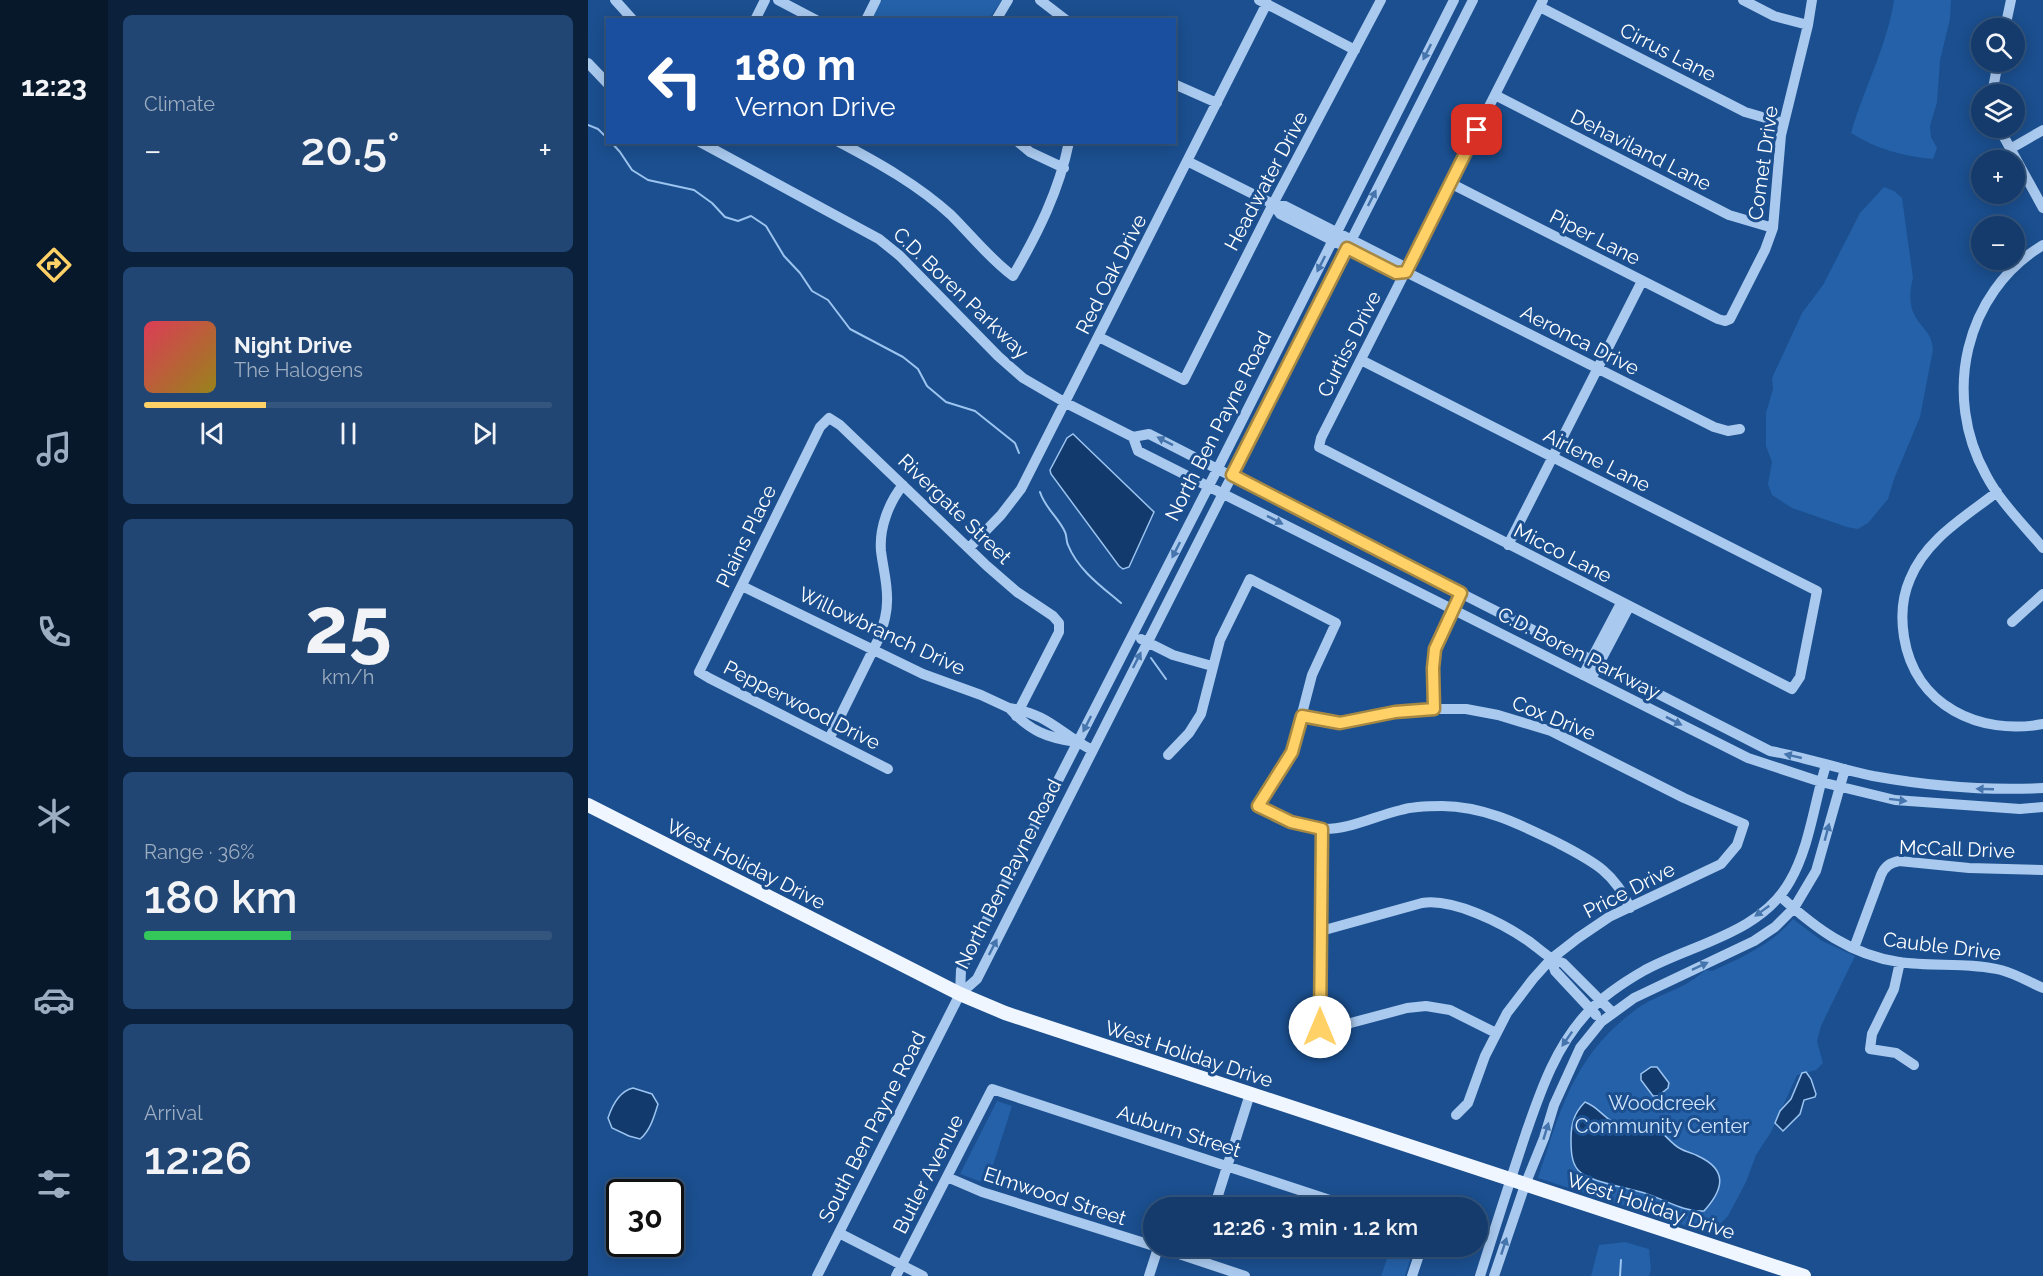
<!DOCTYPE html>
<meta charset="utf-8">
<style>
body{margin:0;font-family:Raleway,sans-serif;background:#214673;color:#f1f3f6;height:100vh;display:flex;flex-direction:column;font-size:22px;white-space:nowrap}
*{box-sizing:border-box;margin:0}
p{font-size:20px;color:#9dadc1}
.icon{flex:none;width:33px;height:33px;fill:none;stroke:currentColor;stroke-width:2;stroke-linecap:round;stroke-linejoin:round}
.map{position:relative;flex:1;overflow:hidden}
.sheet{display:flex;flex-direction:column;gap:15px;padding:15px;background:#0b203b;width:480px}
.sheet>*{flex:none}
.hud{position:absolute;left:18px;top:18px;width:570px;height:126px;border-radius:0px;box-shadow:0 3px 15px #0003,0 0 0 2px #33557e;background:#1a4fa0;color:#fff;overflow:hidden}
.fabs{position:absolute;left:1383px;top:18px;display:grid;gap:12px}
.fabs a{display:grid;place-items:center;width:54px;height:54px;border-radius:50%;background:#143b6b;box-shadow:0 3px 15px #0003,0 0 0 2px #33557e;font-size:30px}
.speed{position:absolute;left:18px;top:1179px;display:flex;gap:12px;font-size:30px;font-weight:700;text-align:center}
.speed>*{display:grid;place-content:center;width:78px;height:78px;border-radius:50%;background:#143b6b;box-shadow:0 3px 15px #0003,0 0 0 2px #33557e;line-height:1}
.speed .limit{border:3px solid #111;border-radius:9px;background:#fff;color:#111}
.pin{position:absolute;display:grid;place-items:center;width:51px;height:51px;color:#fff;margin:-26px;border-radius:12px;box-shadow:0 3px 9px #0006}
.me{position:absolute;width:66px;margin:-33px;rotate:0deg;stroke-linejoin:round;filter:drop-shadow(0 0 4px #0008)}
.turn{display:flex;align-items:center;gap:21px;height:126px;padding:0 30px;font-size:27px}
.turn .icon{width:78px;height:78px;stroke-width:2.5}
.turn b{display:block;font-size:42px;line-height:51px}
.big{font-size:45px;font-weight:600;line-height:1.1}
.sheet .tile{flex:1;display:flex;flex-direction:column;justify-content:center;gap:9px;min-width:0;padding:0 21px;border-radius:9px;background:#214673}
.sheet .dial{align-items:center;gap:0}
.dial b{font-size:78px;line-height:1}
.song{display:flex;align-items:center;gap:18px}
.cover{width:72px;height:72px;border-radius:9px;background:linear-gradient(135deg,hsl(350 70% 55%),hsl(50 70% 35%))}
.played{height:6px;border-radius:3px;background:linear-gradient(90deg,#ffd166 30%,#33557e 30%)}
.keys{display:flex;justify-content:space-around;direction:ltr}
.heat{display:flex;justify-content:space-between;align-items:center;font-size:33px;direction:ltr}
.charge{height:9px;border-radius:4px;background:linear-gradient(90deg,#34c759 36%,#33557e 0)}
.trip{position:absolute;left:555px;top:1197px;width:345px;height:60px;border-radius:30px;background:#143b6b;box-shadow:0 3px 15px #0003,0 0 0 2px #33557e;font-weight:600;line-height:60px;text-align:center}
main{display:flex;flex:1;min-height:0}
.tabs{display:flex;flex-direction:column;width:108px;justify-content:space-around;align-items:center;background:#08182b;color:#9dadc1}
.tabs .icon{width:42px;height:42px}
.tabs .current{color:#ffd166}
.tabs b{font-size:27px;color:#f1f3f6}
.map>svg:first-child{display:block}
.green{fill:#2461a8}
.water{fill:#123a6d;stroke:#9cc4f0;stroke-width:1.5}
.lines{fill:none;stroke-linecap:round;stroke-linejoin:round}
.stream{stroke:#9cc4f0;stroke-width:2}
.minor{stroke:#a9c9ee;stroke-width:10}
.major{stroke:#f0f6ff;stroke-width:14}
.oneway{fill:#4674ac}
.route-casing{stroke:#a68842;stroke-width:15}
.route{stroke:#ffd166;stroke-width:10}
.labels{text-anchor:middle;stroke-width:6;stroke-linejoin:round;paint-order:stroke}
.street-label{font-size:20px;fill:#fff;stroke:#1b4f8f}
.park-label{font-size:20px;fill:#cfe3fa;stroke:#1b4f8f}
</style>
<main>
<nav class="tabs">
<b>12:23</b>
<svg class="icon current" aria-label="directions" viewBox="0 0 24 24"><path d="M12 3l9 9-9 9-9-9zM9 14v-3h6M13 9l2 2-2 2"/></svg>
<svg class="icon" aria-label="music" viewBox="0 0 24 24"><path d="M9 18V5l10-2v13"/><circle cx="6" cy="18" r="3"/><circle cx="16" cy="16" r="3"/></svg>
<svg class="icon" aria-label="phone" viewBox="0 0 24 24"><path d="M5 4h4l2 5-3 2q2 4 5 5l2-3 5 2v4C11 20 4 13 5 4z"/></svg>
<svg class="icon" aria-label="climate" viewBox="0 0 24 24"><path d="M12 3v18M4 7l16 10M4 17L20 7"/></svg>
<svg class="icon" aria-label="car" viewBox="0 0 24 24"><path d="M5 17H2v-5l4-1 3-4h7l3 4 3 1v5h-3M9 17h6M6 11h13"/><circle cx="7" cy="17" r="2"/><circle cx="17" cy="17" r="2"/></svg>
<svg class="icon" aria-label="filters" viewBox="0 0 24 24"><path d="M4 7h16M4 17h16"/><circle cx="9" cy="7" r="2"/><circle cx="15" cy="17" r="2"/></svg>
</nav>
<section class="sheet">
<div class="tile"><p>Climate</p>
<div class="heat"><a>−</a><b class="big">20.5°</b><a>+</a></div>
</div>
<div class="tile">
<div class="song"><i class="cover"></i><div><b>Night Drive</b><p>The Halogens</p></div></div>
<div class="played"></div>
<div class="keys"><svg class="icon" aria-label="previous" viewBox="0 0 24 24"><path d="M18 5L8 12l10 7zM5 5v14"/></svg><svg class="icon" aria-label="pause" viewBox="0 0 24 24"><path d="M8 5v14M16 5v14"/></svg><svg class="icon" aria-label="next" viewBox="0 0 24 24"><path d="M6 5l10 7-10 7zM19 5v14"/></svg></div>
</div>
<div class="tile dial"><b>25</b><p>km/h</p></div>
<div class="tile"><p>Range · 36%</p><b class="big">180 km</b><div class="charge"></div></div>
<div class="tile"><p>Arrival</p><b class="big">12:26</b></div>
</section>
<div class="map">
<svg width="1455" height="1276" viewBox="0 0 1455 1276">
<rect width="100%" height="100%" fill="#1b4f8f"/>
<path class="green" d="M 294,0 L 414,0 L 401,19 L 283,20 Z
M 1306,0 L 1363,0 L 1362,19 L 1352,60 L 1349,102 L 1342,126 L 1343,137 L 1349,148 L 1345,159 C 1315,156 1288,149 1263,133 C 1276,88 1299,46 1306,0 Z
M 1296,187 L 1306,191 L 1314,198 L 1325,278 C 1322,288 1321,302 1325,312 C 1332,328 1344,331 1345,350 L 1332,417 L 1306,479 L 1300,499 L 1280,523 L 1270,529 L 1259,527 L 1204,508 L 1184,495 L 1180,484 L 1184,462 L 1178,446 L 1178,413 L 1185,389 L 1184,378 L 1214,313 L 1235,285 L 1272,213 Z
M 1205,919 L 1234,941 L 1267,956 L 1233,1026 L 1229,1041 L 1235,1063 L 1228,1070 L 1209,1075 L 1183,1132 L 1168,1155 L 1158,1182 L 1140,1216 L 1133,1223 L 1126,1223 L 1120,1233 L 950,1178 C 973,1108 986,1054 1050,1008 C 1070,994 1100,988 1117,970 L 1124,971 C 1155,957 1183,945 1205,919 Z
M 409,1101 L 424,1106 L 399,1184 L 372,1174 Z
M 1037,1242 L 1061,1249 L 1063,1270 L 1061,1276 L 1003,1276 L 1011,1245 Z
M 803,1247 L 826,1247 L 817,1276 L 793,1276 Z"/>
<path class="water" d="M 485,434 L 566,512 L 541,567 L 535,569 L 531,566 L 463,474 L 462,470 L 479,438 Z
M 1063,1067 L 1069,1067 L 1081,1083 L 1080,1088 L 1070,1096 L 1065,1096 L 1053,1080 L 1053,1074 Z
M 1218,1072 L 1223,1079 L 1228,1094 L 1227,1097 L 1216,1100 L 1212,1114 L 1195,1131 L 1187,1123 L 1192,1111 L 1203,1099 L 1214,1073 Z
M 45,1088 L 64,1094 L 70,1104 C 66,1117 62,1131 52,1139 L 41,1136 L 24,1128 L 20,1118 C 24,1106 32,1091 45,1088 Z
M 997,1102 C 1011,1107 1018,1121 1031,1125 C 1042,1129 1053,1123 1064,1126 C 1075,1130 1082,1144 1093,1149 C 1098,1152 1105,1153 1110,1156 C 1140,1170 1136,1189 1116,1211 C 1095,1212 1078,1200 1059,1194 C 1043,1188 999,1182 990,1170 C 983,1162 983,1149 983,1139 C 983,1124 986,1113 997,1102 Z"/>
<g class="lines">
<path class="stream" d="M 0,125 L 10,129 L 20,139
M 23,142 L 32,152 L 44,170 L 60,180 L 106,190 L 124,203 L 137,217 L 150,221 L 163,216 L 178,226 L 196,256 L 212,273 L 224,291 L 240,300 L 262,329 L 315,357 L 330,369 L 339,386 L 358,402 L 387,411 L 427,443 L 431,453
M 452,492 C 457,508 470,517 477,532 C 479,536 478,541 480,545 C 490,570 514,587 533,603
M 563,658 L 578,679
M 1032,1276 L 1033,1260"/>
<path class="minor" d="M 27,0 L 45,20
M 190,0 L 228,20
M 452,0 L 478,20
M 671,0 L 767,50
M 1155,0 L 1186,16 L 1220,25
M 952,7 L 1157,112 L 1195,123
M 167,20 L 177,0
M 278,20 L 288,0
M 408,20 L 420,0
M 1417,28 L 1423,0
M 0,63 L 20,84
M 586,84 L 629,103
M 1404,94 L 1410,62
M 907,95 L 1141,215 L 1185,228
M 1411,128 L 1455,208
M 112,142 L 291,239 L 312,256 L 410,356 L 435,378 L 478,403 L 545,437 L 561,434 L 1182,751 C 1217,757 1251,769 1285,776 C 1341,786 1398,791 1455,788
M 251,142 C 291,163 330,185 363,215 C 384,236 402,259 425,276 C 450,233 471,191 481,142
M 430,142 L 442,152 L 476,168
M 1422,149 L 1455,130
M 599,161 L 685,204 L 697,206 L 813,265 L 818,272 L 1126,427 L 1140,431 L 1152,429
M 862,183 L 1130,319 L 1137,321 L 1142,319 L 1177,250 L 1185,228 L 1193,135 L 1220,25 L 1224,0
M 685,204 L 692,214 L 809,273 L 818,272
M 1455,245 C 1376,293 1354,396 1398,475 C 1412,502 1436,525 1455,548
M 511,337 L 596,380 L 685,204 L 793,0
M 773,360 L 1229,591 L 1212,677 L 1204,689 L 731,447 L 733,438 L 955,0
M 545,437 L 550,451 L 1160,758 L 1233,782 L 1307,800 L 1432,809 L 1455,807
M 1409,492 C 1377,517 1338,539 1322,579 C 1314,597 1313,618 1316,637 C 1327,706 1392,736 1455,724
M 920,545 L 1054,281
M 381,548 L 413,515 L 433,489 L 679,3
M 154,586 L 335,674 L 393,695 L 421,708
M 1424,622 L 1455,594
M 553,639 L 585,655 L 624,666
M 995,675 L 1033,603
M 1003,679 L 1041,607
M 846,709 L 845,668 L 847,649 L 873,593
M 714,716 L 752,723 L 807,712 L 846,709 L 878,709 L 910,715 L 963,731 L 1096,798 L 1156,824 L 1149,845 L 1133,864 L 1021,917 L 990,938 L 963,959 L 945,979 L 919,1013 L 897,1056 L 880,1103 L 868,1115
M 241,739 L 291,638 C 295,627 299,615 299,602 C 300,585 295,568 293,551 C 291,528 301,502 315,485
M 489,742 C 459,738 442,731 421,708 C 461,714 471,733 504,750
M 580,755 L 601,733 L 613,714 L 632,640 L 662,579 L 748,623 L 724,675 L 704,752 L 670,806 C 690,817 710,828 734,829 C 761,830 787,816 813,810 C 826,806 841,806 854,806 C 896,806 933,825 970,843 C 1004,861 1026,871 1042,908
M 300,769 L 121,678 L 111,672 L 232,427 L 241,418 L 252,425 L 399,566 L 429,592 L 465,616 L 471,623 L 471,632 L 428,716
M 734,829 L 732,1027 L 759,1024 L 819,1008 L 838,1006 L 862,1010 L 908,1033
M 1192,896 C 1227,928 1263,955 1311,962 C 1345,967 1380,962 1413,970 C 1428,974 1441,982 1455,988
M 733,931 L 834,903 C 865,898 914,923 939,940 C 952,949 960,959 975,963 L 1025,1013
M 1266,948 L 1293,875 C 1297,866 1302,863 1311,861 L 1381,868 L 1455,870
M 963,959 L 967,971 L 1008,1015
M 1312,962 L 1306,989 L 1284,1034 L 1282,1049 L 1308,1053 L 1326,1065
M 372,994 L 373,970 L 630,468 L 866,0
M 359,1177 L 394,1192 L 566,1246
M 626,1208 L 662,1094
M 251,1233 L 335,1276
M 567,1246 L 657,1276
M 609,1260 L 614,1246
M 229,1276 L 372,994 L 389,979 L 885,0
M 308,1276 L 404,1089 L 766,1208
M 561,1276 L 570,1248
M 824,1276 L 834,1246
M 892,1276 C 907,1228 922,1181 938,1133 C 953,1090 967,1048 999,1013 C 1016,995 1036,982 1057,970 C 1105,944 1173,933 1202,881 C 1222,846 1226,803 1238,765
M 906,1276 L 937,1185 L 956,1138 L 966,1105 L 992,1048 L 1013,1022 L 1046,998 L 1166,941 L 1187,927 L 1206,908 L 1228,871 L 1257,769"/>
<path class="major" d="M 0,805 L 372,994 L 417,1013 L 1216,1276"/>
</g>
<defs><path id="oneway-solid" d="M-6-.8H1V-3.2L6.5 0L1 3.2V.8H-6Z" transform="scale(1.5)"/></defs>
<g class="oneway">
<use href="#oneway-solid" transform="translate(839 52) rotate(117)"/>
<use href="#oneway-solid" transform="translate(784 198) rotate(-63)"/>
<use href="#oneway-solid" transform="translate(733 264) rotate(117)"/>
<use href="#oneway-solid" transform="translate(577 441) rotate(-153)"/>
<use href="#oneway-solid" transform="translate(687 520) rotate(27)"/>
<use href="#oneway-solid" transform="translate(588 550) rotate(117)"/>
<use href="#oneway-solid" transform="translate(549 660) rotate(-63)"/>
<use href="#oneway-solid" transform="translate(1086 721) rotate(27)"/>
<use href="#oneway-solid" transform="translate(499 724) rotate(117)"/>
<use href="#oneway-solid" transform="translate(1205 756) rotate(-167)"/>
<use href="#oneway-solid" transform="translate(1397 789) rotate(-178)"/>
<use href="#oneway-solid" transform="translate(1310 800) rotate(7)"/>
<use href="#oneway-solid" transform="translate(1239 832) rotate(-75)"/>
<use href="#oneway-solid" transform="translate(1174 911) rotate(144)"/>
<use href="#oneway-solid" transform="translate(405 947) rotate(-63)"/>
<use href="#oneway-solid" transform="translate(1112 966) rotate(-25)"/>
<use href="#oneway-solid" transform="translate(979 1039) rotate(125)"/>
<use href="#oneway-solid" transform="translate(958 1131) rotate(-73)"/>
<use href="#oneway-solid" transform="translate(916 1246) rotate(-72)"/>
</g>
<g class="lines">
<g class="route-casing">
<path id="route" d="M 732,1027 L 734,829 L 703,822 L 670,806 L 704,752 L 714,716 L 752,723 L 807,712 L 846,709 L 845,668 L 847,649 L 873,593 L 644,475 L 759,248 L 808,273 L 818,272 L 889,130"/>
</g>
<use href="#route" class="route"/>
</g>
<g class="labels">
<g class="street-label">
<text transform="translate(1080 52) rotate(27)" y="7">Cirrus Lane</text>
<text transform="translate(1053 150) rotate(27)" y="7">Dehaviland Lane</text>
<text transform="translate(1175 163) rotate(-82)" y="7">Comet Drive</text>
<text transform="translate(678 181) rotate(-62)" y="7">Headwater Drive</text>
<text transform="translate(1007 237) rotate(27)" y="7">Piper Lane</text>
<text transform="translate(523 274) rotate(-63)" y="7">Red Oak Drive</text>
<text transform="translate(373 293) rotate(44)" y="7">C.D. Boren Parkway</text>
<text transform="translate(992 340) rotate(27)" y="7">Aeronca Drive</text>
<text transform="translate(761 344) rotate(-63)" y="7">Curtiss Drive</text>
<text transform="translate(630 426) rotate(-63)" y="7">North Ben Payne Road</text>
<text transform="translate(1009 460) rotate(27)" y="7">Airlene Lane</text>
<text transform="translate(367 509) rotate(44)" y="7">Rivergate Street</text>
<text transform="translate(158 536) rotate(-64)" y="7">Plains Place</text>
<text transform="translate(975 553) rotate(27)" y="7">Micco Lane</text>
<text transform="translate(294 631) rotate(25)" y="7">Willowbranch Drive</text>
<text transform="translate(991 653) rotate(27)" y="7">C.D. Boren Parkway</text>
<text transform="translate(214 705) rotate(27)" y="7">Pepperwood Drive</text>
<text transform="translate(966 718) rotate(22)" y="7">Cox Drive</text>
<text transform="translate(1369 849) rotate(2)" y="7">McCall Drive</text>
<text transform="translate(158 864) rotate(27)" y="7">West Holiday Drive</text>
<text transform="translate(420 874) rotate(-63)" y="7">North Ben Payne Road</text>
<text transform="translate(1041 890) rotate(-27)" y="7">Price Drive</text>
<text transform="translate(1354 946) rotate(7)" y="7">Cauble Drive</text>
<text transform="translate(601 1054) rotate(18)" y="7">West Holiday Drive</text>
<text transform="translate(284 1127) rotate(-63)" y="7">South Ben Payne Road</text>
<text transform="translate(591 1131) rotate(18)" y="7">Auburn Street</text>
<text transform="translate(340 1174) rotate(-63)" y="7">Butler Avenue</text>
<text transform="translate(467 1196) rotate(18)" y="7">Elmwood Street</text>
<text transform="translate(1063 1206) rotate(18)" y="7">West Holiday Drive</text>
</g>
<g class="park-label">
<text x="1074" y="1110">Woodcreek<tspan x="1074" dy="23">Community Center</tspan></text>
</g>
</g>
</svg>
<div class="fabs">
<a><svg class="icon" aria-label="search" viewBox="0 0 24 24"><circle cx="10" cy="10" r="6"/><path d="M15 15l6 6"/></svg></a>
<a><svg class="icon" aria-label="layers" viewBox="0 0 24 24"><path d="M12 4l9 5-9 5-9-5zM3 14l9 5 9-5"/></svg></a>
<a>+</a>
<a>−</a>
</div>
<div class="speed"><div class="limit">30</div></div>
<div class="pin" style="left:889px;top:130px;background:#d93025"><svg class="icon" aria-label="arrive" viewBox="0 0 24 24"><path d="M6 21V4h12l-3 4 3 4H6"/></svg></div>
<svg class="me" style="left:732px;top:1027px" viewBox="-20 -20 40 40"><circle r="19" fill="#fff"/><path d="M0-13L10 11 0 6-10 11z" fill="#ffd166"/></svg>
<div class="trip">12:26 · 3 min · 1.2 km</div>
<div class="hud">
<div class="turn"><svg class="icon" aria-label="left" viewBox="0 0 24 24"><path d="M17 20v-9H6M10 6l-5 5 5 5"/></svg><div><b>180 m</b>Vernon Drive</div></div>
</div>
</div>
</main>
